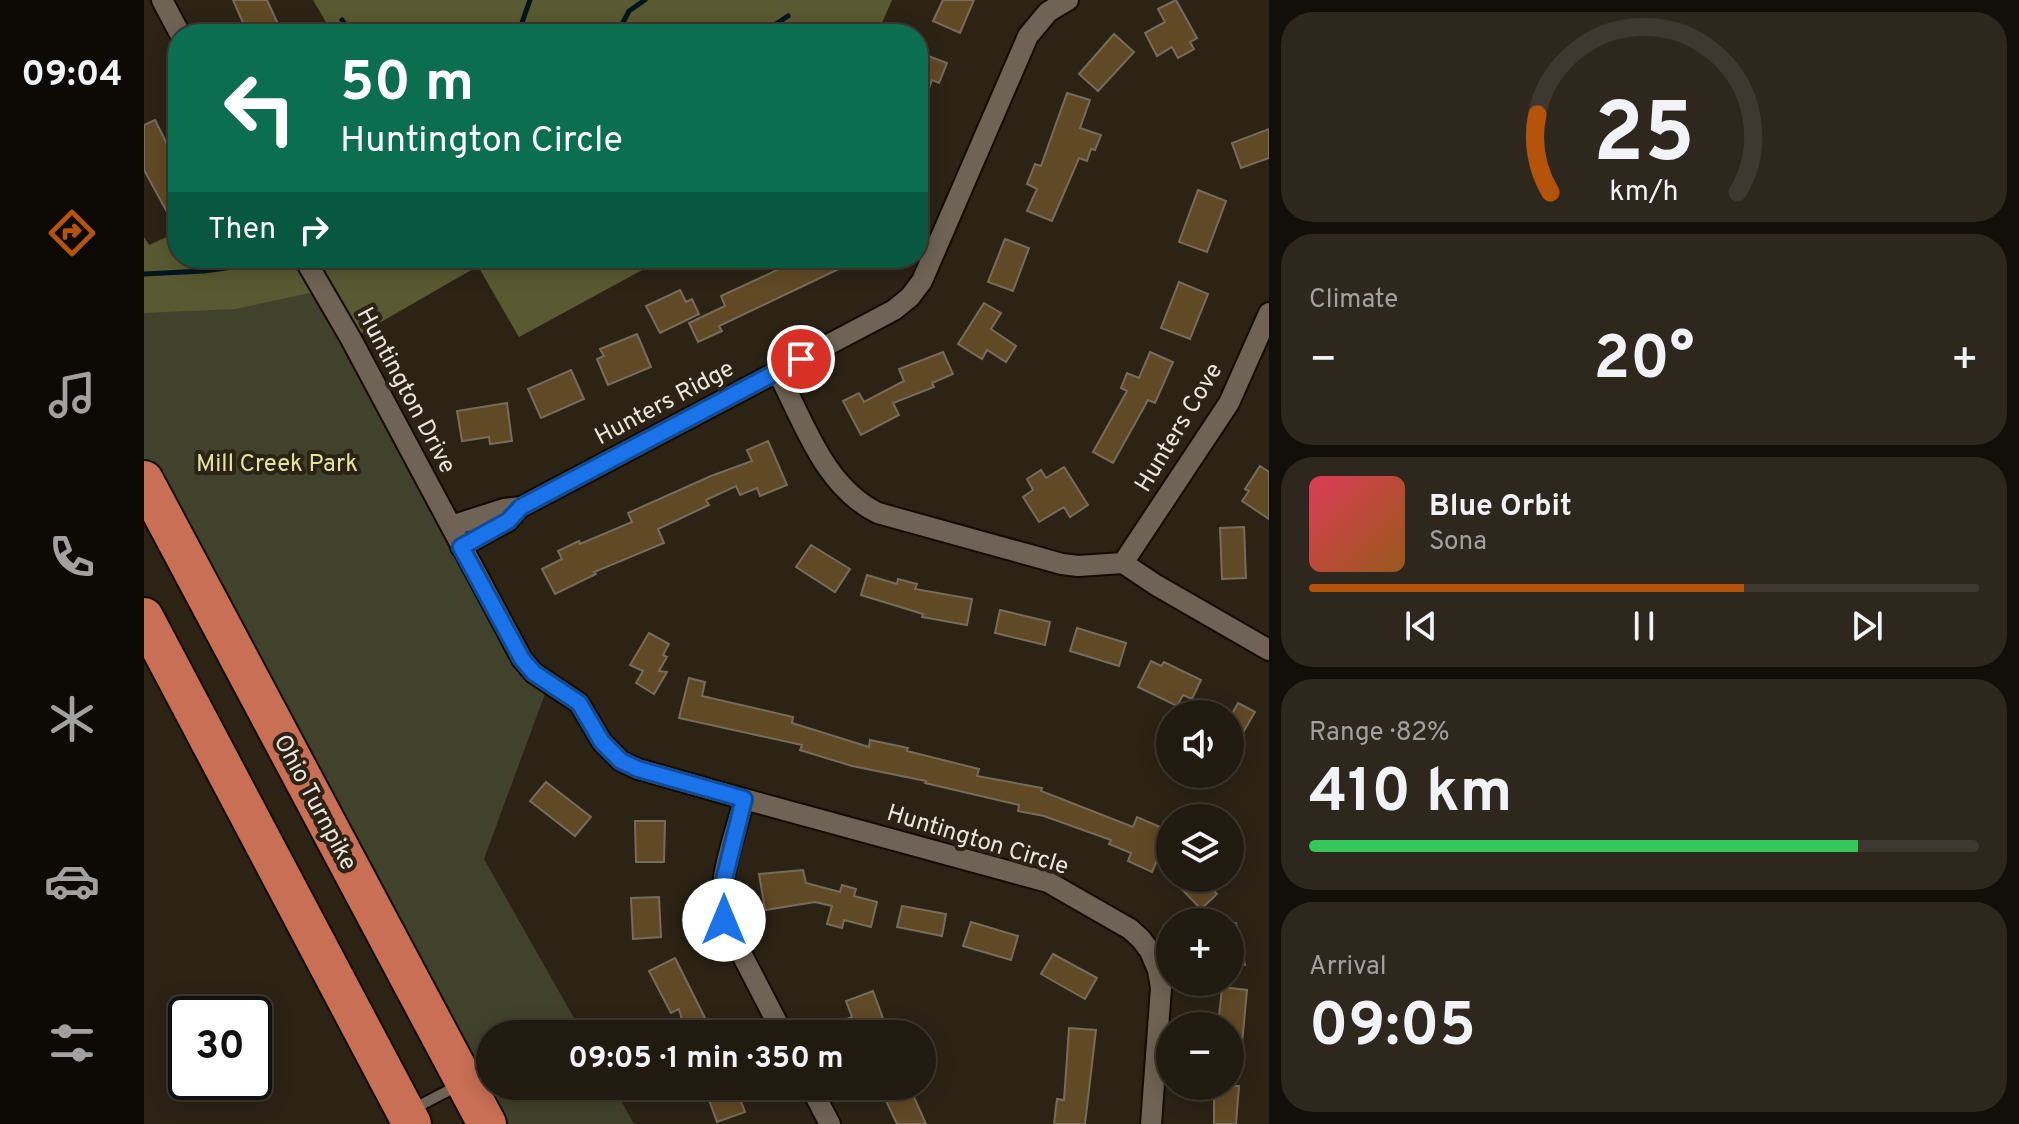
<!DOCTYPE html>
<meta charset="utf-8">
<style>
body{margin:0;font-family:Overpass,sans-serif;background:#2d271e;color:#f1f3f6;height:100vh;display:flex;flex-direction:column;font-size:30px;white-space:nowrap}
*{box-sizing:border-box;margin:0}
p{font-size:26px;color:#a2a19f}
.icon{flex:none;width:44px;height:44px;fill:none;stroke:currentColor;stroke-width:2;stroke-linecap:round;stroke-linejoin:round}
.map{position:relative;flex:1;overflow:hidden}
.sheet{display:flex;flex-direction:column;gap:12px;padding:12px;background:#120e09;width:750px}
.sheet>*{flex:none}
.guide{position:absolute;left:24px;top:24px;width:760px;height:244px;border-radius:32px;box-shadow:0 4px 20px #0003,0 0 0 2px #3e3830;background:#0b6e4f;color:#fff;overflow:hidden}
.controls{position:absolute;left:1012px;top:700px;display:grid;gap:16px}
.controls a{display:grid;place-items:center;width:88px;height:88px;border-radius:50%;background:#211a10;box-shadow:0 4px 20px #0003,0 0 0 2px #3e3830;font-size:40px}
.speed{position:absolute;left:24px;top:996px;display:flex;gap:16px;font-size:40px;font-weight:700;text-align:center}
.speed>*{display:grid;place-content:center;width:104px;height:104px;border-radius:50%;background:#211a10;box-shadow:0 4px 20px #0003,0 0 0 2px #3e3830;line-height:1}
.speed .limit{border:4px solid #111;border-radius:12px;background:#fff;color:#111}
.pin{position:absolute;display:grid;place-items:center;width:68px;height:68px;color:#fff;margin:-34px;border:4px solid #fff;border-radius:50%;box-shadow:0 2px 8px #0007}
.me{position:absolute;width:88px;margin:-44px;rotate:0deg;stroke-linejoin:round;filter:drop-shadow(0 0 6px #0008)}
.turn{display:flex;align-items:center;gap:28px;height:168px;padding:0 40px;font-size:36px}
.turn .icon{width:104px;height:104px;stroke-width:2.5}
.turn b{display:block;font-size:56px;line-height:68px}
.then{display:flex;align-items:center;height:76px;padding:0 40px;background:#0003;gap:16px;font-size:30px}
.big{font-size:60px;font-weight:700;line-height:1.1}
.sheet .widget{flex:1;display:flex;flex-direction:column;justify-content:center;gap:12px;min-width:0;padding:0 28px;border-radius:32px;background:#2d271e}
.sheet .dial{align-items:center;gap:0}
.dial svg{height:208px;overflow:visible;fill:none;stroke:#3e3830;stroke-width:7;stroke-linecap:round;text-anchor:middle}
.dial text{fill:#f1f3f6;stroke:none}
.song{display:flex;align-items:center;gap:24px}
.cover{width:96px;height:96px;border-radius:12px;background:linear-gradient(135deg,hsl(350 70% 55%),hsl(30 70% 35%))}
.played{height:8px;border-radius:4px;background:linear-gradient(90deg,#b45309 65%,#3e3830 65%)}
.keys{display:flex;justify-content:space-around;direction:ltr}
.heat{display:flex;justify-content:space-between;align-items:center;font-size:44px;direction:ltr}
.charge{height:12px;border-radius:6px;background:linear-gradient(90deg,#34c759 82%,#3e3830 0)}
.trip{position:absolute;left:332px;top:1020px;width:460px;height:80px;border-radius:40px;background:#211a10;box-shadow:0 4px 20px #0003,0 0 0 2px #3e3830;font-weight:700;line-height:80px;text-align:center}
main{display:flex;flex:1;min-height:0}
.tab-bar{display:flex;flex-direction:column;width:144px;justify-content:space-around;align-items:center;background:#0d0a06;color:#a2a19f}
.tab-bar .icon{width:56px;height:56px}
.tab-bar .current{color:#b45309}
.tab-bar b{font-size:36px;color:#f1f3f6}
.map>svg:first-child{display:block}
.green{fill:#41422b}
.forest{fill:#595a31}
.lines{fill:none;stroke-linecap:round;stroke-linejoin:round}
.stream{stroke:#00161e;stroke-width:5}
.building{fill:#604925;stroke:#766c5c;stroke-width:2}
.service-casing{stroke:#140c02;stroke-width:14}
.minor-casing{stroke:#140c02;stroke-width:24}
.motorway-casing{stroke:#140c02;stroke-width:42}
.service{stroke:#6e6354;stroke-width:10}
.minor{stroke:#6e6354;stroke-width:20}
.motorway{stroke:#c96f55;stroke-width:38}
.route-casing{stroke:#114b97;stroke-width:20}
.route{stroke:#1a73e8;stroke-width:14}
.labels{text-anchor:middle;stroke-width:8;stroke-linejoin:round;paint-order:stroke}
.street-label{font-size:24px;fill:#ebe5dc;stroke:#2c2315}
.park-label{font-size:24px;fill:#e1e59e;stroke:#2c2315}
</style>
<main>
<nav class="tab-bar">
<b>09:04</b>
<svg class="icon current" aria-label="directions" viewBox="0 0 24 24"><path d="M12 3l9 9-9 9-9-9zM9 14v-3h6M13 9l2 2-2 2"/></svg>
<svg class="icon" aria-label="music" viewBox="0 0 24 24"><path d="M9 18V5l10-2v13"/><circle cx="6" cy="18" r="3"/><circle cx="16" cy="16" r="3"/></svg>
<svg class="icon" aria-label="phone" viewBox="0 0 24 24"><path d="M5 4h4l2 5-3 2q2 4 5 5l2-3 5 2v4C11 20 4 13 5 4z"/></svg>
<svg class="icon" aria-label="climate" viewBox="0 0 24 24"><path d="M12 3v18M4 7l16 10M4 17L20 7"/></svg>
<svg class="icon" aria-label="car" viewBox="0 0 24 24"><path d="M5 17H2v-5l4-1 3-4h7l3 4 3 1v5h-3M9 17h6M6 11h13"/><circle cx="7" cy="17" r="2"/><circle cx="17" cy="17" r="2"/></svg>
<svg class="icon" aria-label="filters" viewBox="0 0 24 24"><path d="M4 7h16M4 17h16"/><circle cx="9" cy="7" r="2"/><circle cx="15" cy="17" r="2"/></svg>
</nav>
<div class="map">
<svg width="1125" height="1124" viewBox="0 0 1125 1124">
<rect width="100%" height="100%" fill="#2c2315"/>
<path class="green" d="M 0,248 L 34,258 L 520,258 L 375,337 L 334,266 L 208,339 L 307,526 L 405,683 L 340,859 L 439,1034 L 346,1034 L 346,1086 L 469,1086 L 490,1124 L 343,1124 L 0,480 Z"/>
<path class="forest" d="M 169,0 L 748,0 L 733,34 L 189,34 Z
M 34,232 L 34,258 L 520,258 L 375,337 L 334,266 L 207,339 L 179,290 L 91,309 L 0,313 L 0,237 L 5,245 Z"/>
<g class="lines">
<path class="stream" d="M 198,20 L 208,34
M 374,34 L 386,0
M 473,34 L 485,11 L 501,0
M 617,34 L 644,16
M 0,274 L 60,271 L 138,260"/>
</g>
<path class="building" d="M 89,0 L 123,0 L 134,24 L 111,34 L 104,34 Z
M 799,0 L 830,0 L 816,33 L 789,21 Z
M 1032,0 L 1053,38 L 1046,42 L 1050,49 L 1034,58 L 1028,47 L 1013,56 L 1001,33 L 1021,22 L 1014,9 Z
M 970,34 L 990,52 L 954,91 L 935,74 Z
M 774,52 L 803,63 L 795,83 L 788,80 L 776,113 Z
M 923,93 L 946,100 L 936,128 L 957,135 L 951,150 L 947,149 L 943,161 L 935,158 L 908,221 L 883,211 L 893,189 L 883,184 L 891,164 L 897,166 Z
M 11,120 L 34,166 L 34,232 L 0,170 L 0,125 Z
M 1125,129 L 1125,158 L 1097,168 L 1088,143 Z
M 1054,190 L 1082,201 L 1063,252 L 1035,242 Z
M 861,239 L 885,248 L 869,291 L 844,282 Z
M 643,258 L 693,258 L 697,268 L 575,326 L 578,331 L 554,342 L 545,323 L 581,306 L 577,296 L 646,264 Z
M 1035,282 L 1064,294 L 1046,339 L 1017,328 Z
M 536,290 L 542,302 L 548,299 L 555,314 L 516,333 L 502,306 Z
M 840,303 L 857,313 L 847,329 L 872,346 L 862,362 L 843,350 L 838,359 L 814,344 Z
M 493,334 L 507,367 L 464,385 L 453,359 L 460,356 L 456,349 Z
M 799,352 L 809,374 L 788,383 L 790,387 L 749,403 L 755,415 L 717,435 L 699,401 L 715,393 L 720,402 L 760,381 L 755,369 Z
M 1006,352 L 1029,362 L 1011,403 L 1004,400 L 969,463 L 949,452 L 983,391 L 977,388 L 983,373 L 995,378 Z
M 427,370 L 440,399 L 397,418 L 384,389 Z
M 363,403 L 368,441 L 346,444 L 345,437 L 318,441 L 313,411 Z
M 624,441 L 643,485 L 616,496 L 613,488 L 596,495 L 592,486 L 562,500 L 565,505 L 514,529 L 520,543 L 450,572 L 452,574 L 411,594 L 398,569 L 418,559 L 414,551 L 435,541 L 436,544 L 488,522 L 484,513 L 567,476 L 608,461 L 603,450 Z
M 1116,466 L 1125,472 L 1125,519 L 1098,501 L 1105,491 L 1101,489 Z
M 920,467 L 944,505 L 926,517 L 920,507 L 895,522 L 879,497 L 889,490 L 883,479 L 897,470 L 902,478 Z
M 1100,527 L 1102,578 L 1078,579 L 1076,528 Z
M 667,545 L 706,569 L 691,592 L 652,567 Z
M 723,575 L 753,584 L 754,579 L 773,584 L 771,589 L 828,599 L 823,625 L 778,617 L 779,614 L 717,595 Z
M 856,610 L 906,622 L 901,645 L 851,633 Z
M 933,628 L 982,643 L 975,666 L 926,651 Z
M 505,633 L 525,644 L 519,655 L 523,657 L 515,671 L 523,672 L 510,694 L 492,683 L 499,671 L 486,665 Z
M 1007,661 L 1017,666 L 1020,662 L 1057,680 L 1048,699 L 1039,695 L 1033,706 L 994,687 Z
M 545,678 L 561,682 L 558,696 L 649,717 L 648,723 L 725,747 L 726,740 L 764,748 L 763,751 L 835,769 L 833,776 L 898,788 L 897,791 L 989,827 L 993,817 L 1021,829 L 1013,845 L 1019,847 L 1008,872 L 984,861 L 987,853 L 965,844 L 967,840 L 900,816 L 874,811 L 875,805 L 781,783 L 782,781 L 708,766 L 656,750 L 658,745 L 535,718 Z
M 1094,703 L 1111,712 L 1086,755 L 1086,717 Z
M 402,782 L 447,817 L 431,836 L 386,801 Z
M 491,821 L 521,821 L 520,862 L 492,862 Z
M 659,870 L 662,883 L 696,892 L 698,885 L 712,889 L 710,896 L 733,902 L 727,927 L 700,920 L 698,928 L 683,924 L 688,906 L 671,902 L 621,910 L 615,874 Z
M 1027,878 L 1058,878 L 1073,894 L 1057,909 Z
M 515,897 L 517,937 L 489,939 L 487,898 Z
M 758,906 L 802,914 L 798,936 L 753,927 Z
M 827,922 L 874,936 L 867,960 L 819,946 Z
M 1086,923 L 1092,923 L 1101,965 L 1086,968 Z
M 909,954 L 953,978 L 941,999 L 897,974 Z
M 531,958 L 569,1034 L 542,1034 L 535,1009 L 527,1013 L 505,971 Z
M 1078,987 L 1103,990 L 1096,1065 L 1086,1064 L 1086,1026 L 1074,1026 Z
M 729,991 L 741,1024 L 712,1034 L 705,1034 L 700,1020 L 708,1017 L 702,1001 Z
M 925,1028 L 952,1030 L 941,1124 L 910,1124 L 913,1099 L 920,1100 Z
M 560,1086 L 591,1086 L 601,1112 L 573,1122 Z
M 735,1086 L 765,1086 L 782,1124 L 753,1124 Z
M 1070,1086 L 1095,1086 L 1092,1124 L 1070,1124 Z"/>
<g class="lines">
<g class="service-casing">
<path id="service" d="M 269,1109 L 315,1085"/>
</g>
<g class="minor-casing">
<path id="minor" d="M 18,0 L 36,34
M 160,258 L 207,339 L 378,659 L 390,673 L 435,703 L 458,742 L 477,761 L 494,769 L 600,799
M 633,371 C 660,422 680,487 734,513 L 918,564 L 934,566 L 979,563 L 1012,585 L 1125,650
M 307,526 L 360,509 L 377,507 L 750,310 L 766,297 L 778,281 L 884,36 L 904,12 L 924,0
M 317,547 L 364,521 L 376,507
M 979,563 L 1085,403 L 1125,313
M 639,1034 L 580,920 C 572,880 591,838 600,799 L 904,882 L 986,929 L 997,939 L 1006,951 L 1014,970 L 1017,988 L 1007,1124
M 666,1086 L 686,1124"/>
</g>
<g class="motorway-casing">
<path id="motorway" d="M 0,480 L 343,1124
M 0,617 L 268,1124"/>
</g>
<use href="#service" class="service"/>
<use href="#minor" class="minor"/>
<use href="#motorway" class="motorway"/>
</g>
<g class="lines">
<g class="route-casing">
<path id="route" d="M 580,920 L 578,888 L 600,799 L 494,769 L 477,761 L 458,742 L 435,703 L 390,673 L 378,659 L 317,547 L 364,521 L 377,507 L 657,359"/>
</g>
<use href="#route" class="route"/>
</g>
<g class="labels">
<g class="street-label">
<text transform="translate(263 390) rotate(62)" y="8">Huntington Drive</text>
<text transform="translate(520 402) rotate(-28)" y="8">Hunters Ridge</text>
<text transform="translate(1034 427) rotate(-59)" y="8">Hunters Cove</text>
<text transform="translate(172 802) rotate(62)" y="8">Ohio Turnpike</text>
<text transform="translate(834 839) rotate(17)" y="8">Huntington Circle</text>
</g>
<g class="park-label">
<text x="133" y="471">Mill Creek Park</text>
</g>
</g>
</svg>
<div class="controls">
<a><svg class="icon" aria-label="sound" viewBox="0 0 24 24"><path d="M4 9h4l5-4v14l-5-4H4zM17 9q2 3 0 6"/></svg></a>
<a><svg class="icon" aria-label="layers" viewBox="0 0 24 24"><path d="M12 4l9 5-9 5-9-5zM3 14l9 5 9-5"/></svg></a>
<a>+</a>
<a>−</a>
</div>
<div class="speed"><div class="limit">30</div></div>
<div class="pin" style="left:657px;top:359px;background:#d93025"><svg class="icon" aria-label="arrive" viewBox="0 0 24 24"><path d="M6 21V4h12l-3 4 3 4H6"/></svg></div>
<svg class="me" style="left:580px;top:920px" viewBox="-20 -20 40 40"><circle r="19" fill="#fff"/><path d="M0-13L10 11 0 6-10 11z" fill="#1a73e8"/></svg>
<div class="trip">09:05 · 1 min · 350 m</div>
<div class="guide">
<div class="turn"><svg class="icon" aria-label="left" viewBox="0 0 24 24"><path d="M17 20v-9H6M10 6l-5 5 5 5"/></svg><div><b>50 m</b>Huntington Circle</div></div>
<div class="then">Then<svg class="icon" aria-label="right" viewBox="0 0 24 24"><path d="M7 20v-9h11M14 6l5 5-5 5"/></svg></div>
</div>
</div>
<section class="sheet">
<div class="widget dial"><svg viewBox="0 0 100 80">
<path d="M14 69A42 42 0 1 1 86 69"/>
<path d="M14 69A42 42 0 0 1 9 39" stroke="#b45309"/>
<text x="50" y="56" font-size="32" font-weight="700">25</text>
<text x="50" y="72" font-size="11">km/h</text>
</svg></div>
<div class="widget"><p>Climate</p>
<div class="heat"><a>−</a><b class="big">20°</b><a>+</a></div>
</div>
<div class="widget">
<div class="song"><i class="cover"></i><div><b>Blue Orbit</b><p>Sona</p></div></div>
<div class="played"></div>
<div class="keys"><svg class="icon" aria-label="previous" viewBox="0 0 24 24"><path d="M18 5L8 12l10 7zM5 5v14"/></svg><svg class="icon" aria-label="pause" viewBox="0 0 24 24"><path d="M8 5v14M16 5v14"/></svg><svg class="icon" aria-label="next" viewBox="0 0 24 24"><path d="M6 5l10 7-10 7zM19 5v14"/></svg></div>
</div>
<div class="widget"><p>Range · 82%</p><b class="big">410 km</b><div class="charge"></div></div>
<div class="widget"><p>Arrival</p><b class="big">09:05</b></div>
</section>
</main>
